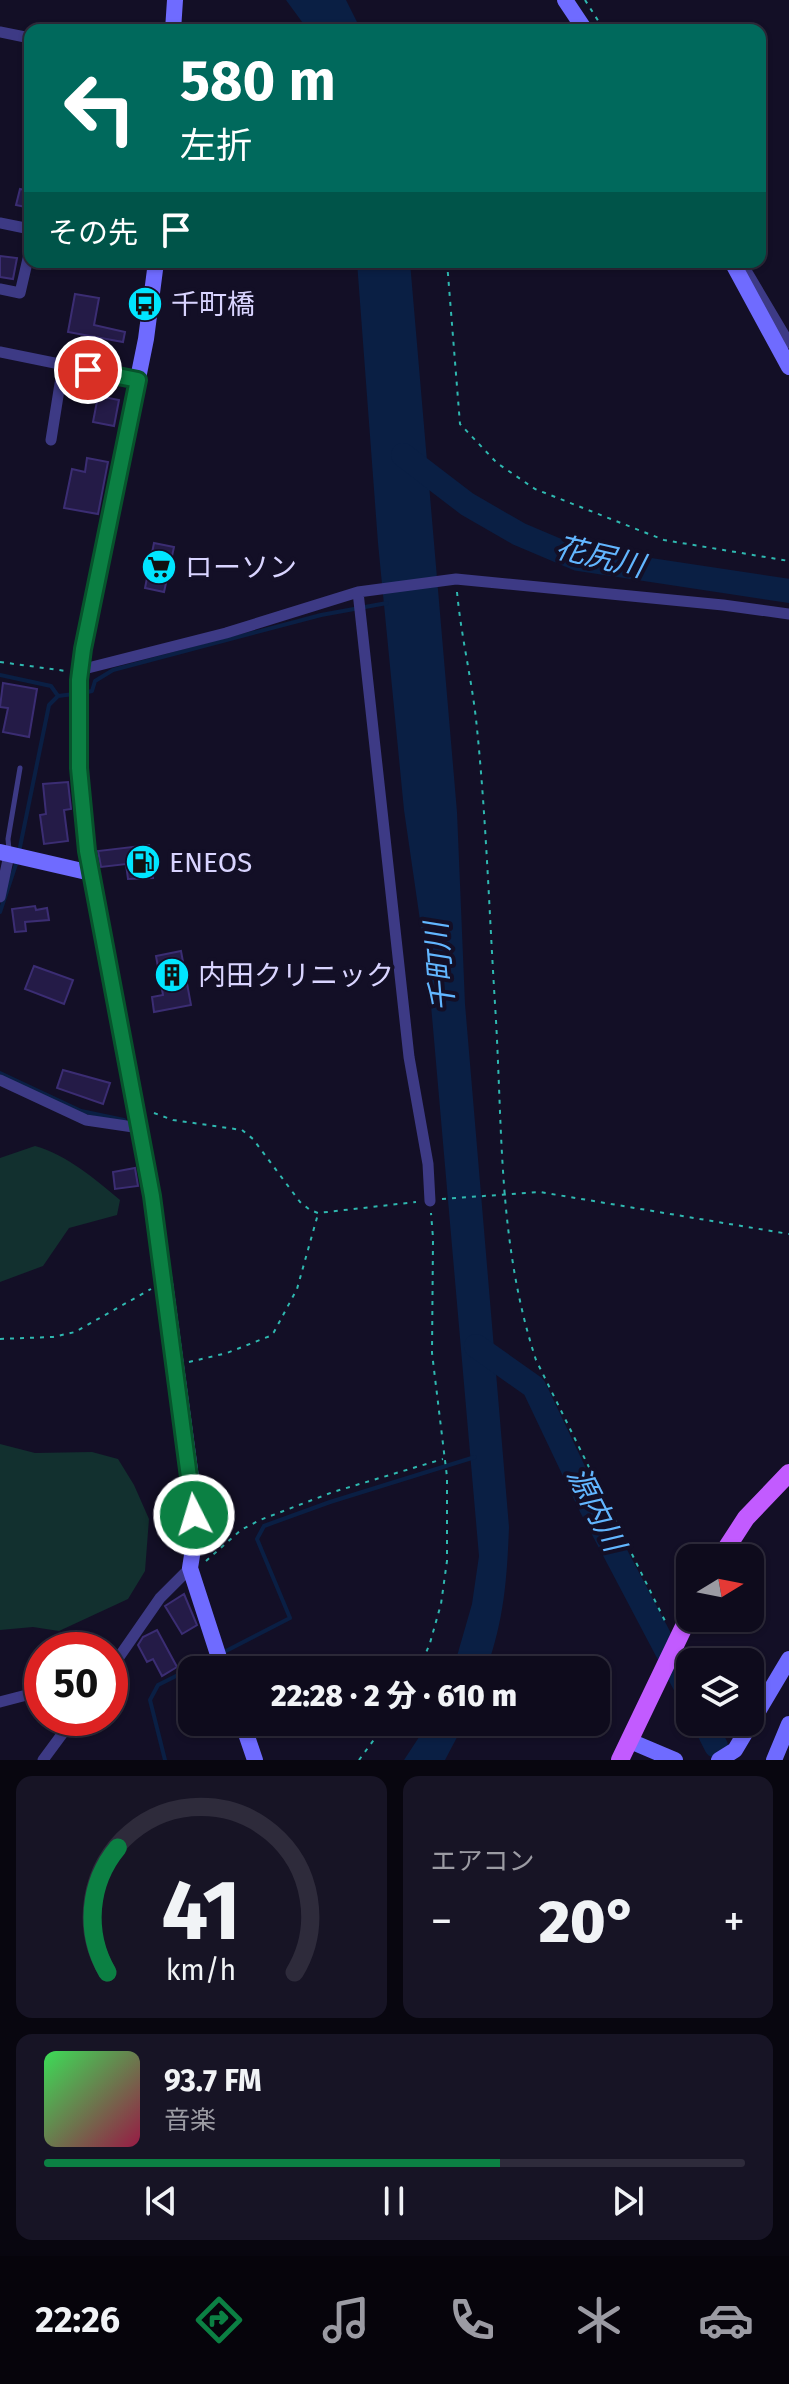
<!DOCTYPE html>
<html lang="ja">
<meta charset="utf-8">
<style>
body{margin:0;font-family:"Fira Sans","Noto Sans JP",sans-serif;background:#171425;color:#f1f3f6;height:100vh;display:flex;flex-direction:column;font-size:30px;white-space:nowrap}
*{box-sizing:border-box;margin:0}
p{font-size:26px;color:#9b9ba3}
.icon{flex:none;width:44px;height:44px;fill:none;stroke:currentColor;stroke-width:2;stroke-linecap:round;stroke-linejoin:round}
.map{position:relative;height:1760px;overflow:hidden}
.details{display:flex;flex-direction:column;gap:16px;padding:16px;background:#08060f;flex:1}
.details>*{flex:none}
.banner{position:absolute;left:24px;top:24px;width:742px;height:244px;border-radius:16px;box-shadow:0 2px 6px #0004,0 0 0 2px #2e2b3b;background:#00695c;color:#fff;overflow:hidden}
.needle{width:52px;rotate:80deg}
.buttons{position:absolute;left:676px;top:1544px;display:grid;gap:16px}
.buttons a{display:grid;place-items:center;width:88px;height:88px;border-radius:16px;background:#0e0b1c;box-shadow:0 2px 6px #0004,0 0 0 2px #2e2b3b;font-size:40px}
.speed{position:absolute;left:24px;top:1632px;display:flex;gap:16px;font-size:40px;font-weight:700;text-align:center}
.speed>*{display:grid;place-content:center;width:104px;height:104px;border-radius:50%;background:#0e0b1c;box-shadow:0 2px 6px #0004,0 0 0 2px #2e2b3b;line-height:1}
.speed .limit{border:12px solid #d22;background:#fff;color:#111}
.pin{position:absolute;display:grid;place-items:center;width:68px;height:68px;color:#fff;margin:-34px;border:4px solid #fff;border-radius:50%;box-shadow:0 2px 8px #0007}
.me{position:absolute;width:88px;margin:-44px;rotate:355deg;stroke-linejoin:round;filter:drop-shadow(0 0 6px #0008)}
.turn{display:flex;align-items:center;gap:28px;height:168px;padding:0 24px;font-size:36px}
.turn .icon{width:104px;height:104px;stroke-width:2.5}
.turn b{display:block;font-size:56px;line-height:68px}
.then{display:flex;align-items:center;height:76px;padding:0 24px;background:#0003;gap:16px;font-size:30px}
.big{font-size:60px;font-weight:800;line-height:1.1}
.details .tile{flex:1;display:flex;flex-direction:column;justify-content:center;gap:12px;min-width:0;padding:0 28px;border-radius:16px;background:#171425}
.details .dial{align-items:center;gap:0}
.dial svg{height:208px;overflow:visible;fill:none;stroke:#2e2b3b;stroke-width:7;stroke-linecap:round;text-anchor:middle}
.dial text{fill:#f1f3f6;stroke:none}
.song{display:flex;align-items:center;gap:24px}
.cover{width:96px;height:96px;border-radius:12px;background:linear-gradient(135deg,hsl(130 70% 55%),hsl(340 70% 35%))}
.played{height:8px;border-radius:4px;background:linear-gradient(90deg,#0b8043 65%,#2e2b3b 65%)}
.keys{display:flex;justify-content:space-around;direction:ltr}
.heat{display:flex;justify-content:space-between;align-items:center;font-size:44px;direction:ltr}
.details .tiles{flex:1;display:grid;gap:16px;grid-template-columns:1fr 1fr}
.tile:last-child{grid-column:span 2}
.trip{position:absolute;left:178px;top:1656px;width:432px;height:80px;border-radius:16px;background:#0e0b1c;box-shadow:0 2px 6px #0004,0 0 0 2px #2e2b3b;font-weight:800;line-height:80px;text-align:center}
.tab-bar{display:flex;height:128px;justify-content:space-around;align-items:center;background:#06040b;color:#9b9ba3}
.tab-bar .icon{width:56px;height:56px}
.tab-bar .current{color:#0b8043}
.tab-bar b{font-size:36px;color:#f1f3f6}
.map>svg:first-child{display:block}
.green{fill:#12302f}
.water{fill:#0a1f44}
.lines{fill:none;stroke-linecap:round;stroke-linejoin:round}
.stream{stroke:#0a1f44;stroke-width:4}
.river{stroke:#0a1f44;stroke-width:24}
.building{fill:#241b47;stroke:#3b2d73;stroke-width:2}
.path{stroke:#2fb8b0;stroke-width:2;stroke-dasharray:4 6;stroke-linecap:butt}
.service{stroke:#3d3a85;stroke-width:5}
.minor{stroke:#3d3a85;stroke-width:11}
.secondary{stroke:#6f6bff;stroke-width:16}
.primary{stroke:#c25bff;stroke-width:18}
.route-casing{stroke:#07532c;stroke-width:20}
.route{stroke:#0b8043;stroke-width:14}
.labels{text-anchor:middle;stroke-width:8;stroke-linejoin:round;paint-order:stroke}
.poi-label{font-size:28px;fill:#d9d4ff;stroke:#130f26;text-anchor:start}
.water-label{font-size:30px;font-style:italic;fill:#62b6ff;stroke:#130f26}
</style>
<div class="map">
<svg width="789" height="1760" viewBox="0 0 789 1760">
<rect width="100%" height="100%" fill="#130f26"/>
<path class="green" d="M 35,1146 C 67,1155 95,1179 120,1200 L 117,1215 L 69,1228 L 43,1266 L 0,1282 L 0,1158 Z
M 0,1444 L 35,1453 L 92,1452 L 118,1459 L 134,1485 L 149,1519 L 145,1571 L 128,1599 L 59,1631 L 33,1627 L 0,1630 Z"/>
<path class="water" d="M 286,0 L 346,0 L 361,30 L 308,30 Z
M 357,262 L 410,262 L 457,812 L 465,1004 L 509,1527 C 507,1579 504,1621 486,1670 L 453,1670 L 472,1604 L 479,1556 L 429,982 L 404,810 L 378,543 Z
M 429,1722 L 465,1722 L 445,1760 L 404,1760 Z"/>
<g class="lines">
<path class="stream" d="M 0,675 L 51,686 L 58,696
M 83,693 L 92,691 L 95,681 L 113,670 L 321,615 L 387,603
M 19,852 L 49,705 L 58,696 L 74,694
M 0,912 L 17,861
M 0,1073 L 81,1111 L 124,1120
M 222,1653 L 290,1618 L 257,1539 L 264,1526 L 330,1502 L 475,1457
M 165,1760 L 150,1700 L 158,1685 L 214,1657"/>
<path class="river" d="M 403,455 L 467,504 L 519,534 L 578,559 L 789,591
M 476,1346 L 534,1387 L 591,1507 L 690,1695
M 704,1722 L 716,1746"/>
</g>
<path class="building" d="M 20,189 L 30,191 L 30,208 L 16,205 Z
M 0,256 L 17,258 L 13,279 L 0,277 Z
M 75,294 L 99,298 L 94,325 L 125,332 L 123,342 L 68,332 Z
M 98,396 L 119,400 L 114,426 L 93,422 Z
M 87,458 L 108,462 L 98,514 L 64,508 L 72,469 L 85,472 Z
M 154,543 L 174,547 L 164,592 L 145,588 Z
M 3,683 L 37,689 L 29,737 L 3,732 L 8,708 L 0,707 Z
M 68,782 L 71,809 L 64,810 L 68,841 L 44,844 L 40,815 L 46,814 L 43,784 Z
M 149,845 L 153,878 L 128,879 L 126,864 L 101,867 L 98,851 Z
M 35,906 L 36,910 L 47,908 L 49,920 L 25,922 L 26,931 L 15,932 L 12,909 Z
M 181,951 L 191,1005 L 154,1012 L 152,997 L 163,995 L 156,956 Z
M 34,966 L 73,980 L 64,1004 L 25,989 Z
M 63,1070 L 110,1083 L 103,1104 L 57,1088 Z
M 135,1168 L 138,1186 L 115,1189 L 113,1172 Z
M 184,1594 L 197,1625 L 182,1634 L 165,1606 Z
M 157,1630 L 177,1667 L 162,1676 L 153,1659 L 147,1662 L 138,1645 L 143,1637 Z"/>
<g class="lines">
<path class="path" d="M 585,0 L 604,30
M 447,262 L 460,424 L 497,463 L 535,489 L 664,540 L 789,561
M 457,592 C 461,635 471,676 476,719 C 486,813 489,909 495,1004 C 503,1127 497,1241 536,1360 L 667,1625
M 0,662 L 66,671
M 154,1113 L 173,1120 L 242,1130 L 253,1139 L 300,1202 L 310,1210 L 318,1213 L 416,1202
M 442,1199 L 540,1192 L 789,1234
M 0,1339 L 53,1337 L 75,1332 L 151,1289
M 189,1362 L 227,1353 L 270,1336 L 274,1332 L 297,1289 L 318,1214
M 206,1561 L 241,1530 L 260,1520 L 333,1492 L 443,1459
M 419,1670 L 430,1643 L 441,1604 L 447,1561 L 447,1477 L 432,1353 L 433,1238 L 431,1213
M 359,1760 L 387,1722"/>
<path class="service" d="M 9,850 L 8,839 L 20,768"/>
<path class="minor" d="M 0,32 L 30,38
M 0,223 L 30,229
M 741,262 L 789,343
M 0,289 L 20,293 L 30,250
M 0,352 L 138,380
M 51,440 L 63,365
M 358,592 L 456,579 L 723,605 L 789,614
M 80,670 L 226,633 L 358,592 L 409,1057 L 428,1164 L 430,1201
M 0,897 L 9,855
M 0,1080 L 86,1120 L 140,1128
M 110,1670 L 160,1598 L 190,1568
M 0,1702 L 42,1691
M 43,1760 L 74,1718"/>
<path class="secondary" d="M 565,0 L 585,30
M 173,30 L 175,0
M 156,262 L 146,339 L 83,649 L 79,680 L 79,768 L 87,851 L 137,1110 L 165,1283 L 193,1493 L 193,1549 L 190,1568 L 223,1670
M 732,262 L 789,367
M 0,852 L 91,873
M 242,1722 L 255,1760
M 630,1741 L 675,1760
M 719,1760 L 735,1750 L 789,1659
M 774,1760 L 789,1724"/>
<path class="primary" d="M 720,1558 L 746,1518 L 789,1473
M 620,1760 L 690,1614"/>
</g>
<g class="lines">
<g class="route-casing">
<path id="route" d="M 88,370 L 138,380 L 83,649 L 79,680 L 79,768 L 87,851 L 152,1196 L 194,1515"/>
</g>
<use href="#route" class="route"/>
</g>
<defs>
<g id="bus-disc" transform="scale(1.8)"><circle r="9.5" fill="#00e5ff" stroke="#130f26"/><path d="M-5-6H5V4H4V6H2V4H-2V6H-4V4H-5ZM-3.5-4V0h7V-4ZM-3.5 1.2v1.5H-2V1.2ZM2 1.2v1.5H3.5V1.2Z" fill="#111"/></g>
<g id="supermarket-disc" transform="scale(1.8)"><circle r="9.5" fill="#00e5ff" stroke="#130f26"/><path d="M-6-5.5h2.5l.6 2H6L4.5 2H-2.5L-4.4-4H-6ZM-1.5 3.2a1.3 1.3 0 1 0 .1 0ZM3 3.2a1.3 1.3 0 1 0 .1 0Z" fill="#111"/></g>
<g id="fuel-disc" transform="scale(1.8)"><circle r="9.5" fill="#00e5ff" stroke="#130f26"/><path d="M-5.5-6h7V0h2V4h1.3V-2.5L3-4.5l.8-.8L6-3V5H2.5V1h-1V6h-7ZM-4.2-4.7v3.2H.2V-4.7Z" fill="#111"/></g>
<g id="building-disc" transform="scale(1.8)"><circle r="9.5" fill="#00e5ff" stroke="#130f26"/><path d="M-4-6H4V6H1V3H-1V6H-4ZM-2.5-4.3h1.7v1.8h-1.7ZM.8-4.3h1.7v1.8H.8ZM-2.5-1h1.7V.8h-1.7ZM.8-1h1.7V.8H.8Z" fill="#111"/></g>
</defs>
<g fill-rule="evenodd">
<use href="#bus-disc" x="145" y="304"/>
<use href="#supermarket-disc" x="159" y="567"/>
<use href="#fuel-disc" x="143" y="862"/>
<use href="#building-disc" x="172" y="975"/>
</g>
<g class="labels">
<g class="poi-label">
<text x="171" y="314">千町橋</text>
<text x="185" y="577">ローソン</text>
<text x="169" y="872">ENEOS</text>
<text x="198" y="985">内田クリニック</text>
</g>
<g class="water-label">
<text transform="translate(600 557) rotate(13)" y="10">花尻川</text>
<text transform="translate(440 967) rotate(-95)" y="10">千町川</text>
<text transform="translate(596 1509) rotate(63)" y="10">源内川</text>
</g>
</g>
</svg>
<div class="buttons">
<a><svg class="needle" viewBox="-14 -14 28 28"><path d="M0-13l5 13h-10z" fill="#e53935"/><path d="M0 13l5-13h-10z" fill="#9b9ba3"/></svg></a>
<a><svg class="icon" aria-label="layers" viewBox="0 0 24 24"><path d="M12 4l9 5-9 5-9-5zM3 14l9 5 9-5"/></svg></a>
</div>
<div class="speed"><div class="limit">50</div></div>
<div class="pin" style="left:88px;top:370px;background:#d93025"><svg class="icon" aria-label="arrive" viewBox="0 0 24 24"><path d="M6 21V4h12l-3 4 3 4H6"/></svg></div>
<svg class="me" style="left:194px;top:1515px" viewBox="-20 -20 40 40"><circle r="17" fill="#0b8043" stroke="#fff" stroke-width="3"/><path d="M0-11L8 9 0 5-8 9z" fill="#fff"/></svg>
<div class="trip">22:28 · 2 分 · 610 m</div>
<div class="banner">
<div class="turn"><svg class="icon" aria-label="left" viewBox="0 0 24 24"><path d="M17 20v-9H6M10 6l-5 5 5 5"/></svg><div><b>580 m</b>左折</div></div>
<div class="then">その先<svg class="icon" aria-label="arrive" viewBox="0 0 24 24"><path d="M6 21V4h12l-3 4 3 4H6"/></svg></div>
</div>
</div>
<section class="details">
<div class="tiles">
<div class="tile dial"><svg viewBox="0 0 100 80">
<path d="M14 69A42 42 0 1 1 86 69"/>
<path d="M14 69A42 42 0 0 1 18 21" stroke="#0b8043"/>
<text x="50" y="56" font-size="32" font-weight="700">41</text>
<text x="50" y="72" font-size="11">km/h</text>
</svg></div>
<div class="tile"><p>エアコン</p>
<div class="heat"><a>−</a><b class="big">20°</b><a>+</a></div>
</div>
<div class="tile">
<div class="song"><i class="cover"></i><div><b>93.7 FM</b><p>音楽</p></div></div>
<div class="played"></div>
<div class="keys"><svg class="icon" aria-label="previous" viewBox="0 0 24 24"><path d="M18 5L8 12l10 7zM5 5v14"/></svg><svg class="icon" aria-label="pause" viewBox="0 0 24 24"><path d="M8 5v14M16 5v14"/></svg><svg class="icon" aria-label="next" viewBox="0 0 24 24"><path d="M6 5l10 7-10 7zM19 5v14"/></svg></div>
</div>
</div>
</section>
<nav class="tab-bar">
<b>22:26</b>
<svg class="icon current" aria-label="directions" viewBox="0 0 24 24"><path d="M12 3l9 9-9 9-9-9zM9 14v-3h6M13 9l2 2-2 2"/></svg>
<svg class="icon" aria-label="music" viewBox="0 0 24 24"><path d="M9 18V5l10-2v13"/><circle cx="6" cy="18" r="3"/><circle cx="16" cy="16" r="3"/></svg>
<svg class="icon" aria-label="phone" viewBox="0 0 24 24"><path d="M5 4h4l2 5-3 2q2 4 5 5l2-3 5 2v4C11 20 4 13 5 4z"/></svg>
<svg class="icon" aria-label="climate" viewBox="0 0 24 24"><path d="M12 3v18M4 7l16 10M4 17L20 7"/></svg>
<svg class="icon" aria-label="car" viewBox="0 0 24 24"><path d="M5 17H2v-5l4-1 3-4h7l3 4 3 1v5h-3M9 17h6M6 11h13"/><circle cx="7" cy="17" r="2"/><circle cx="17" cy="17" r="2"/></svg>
</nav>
